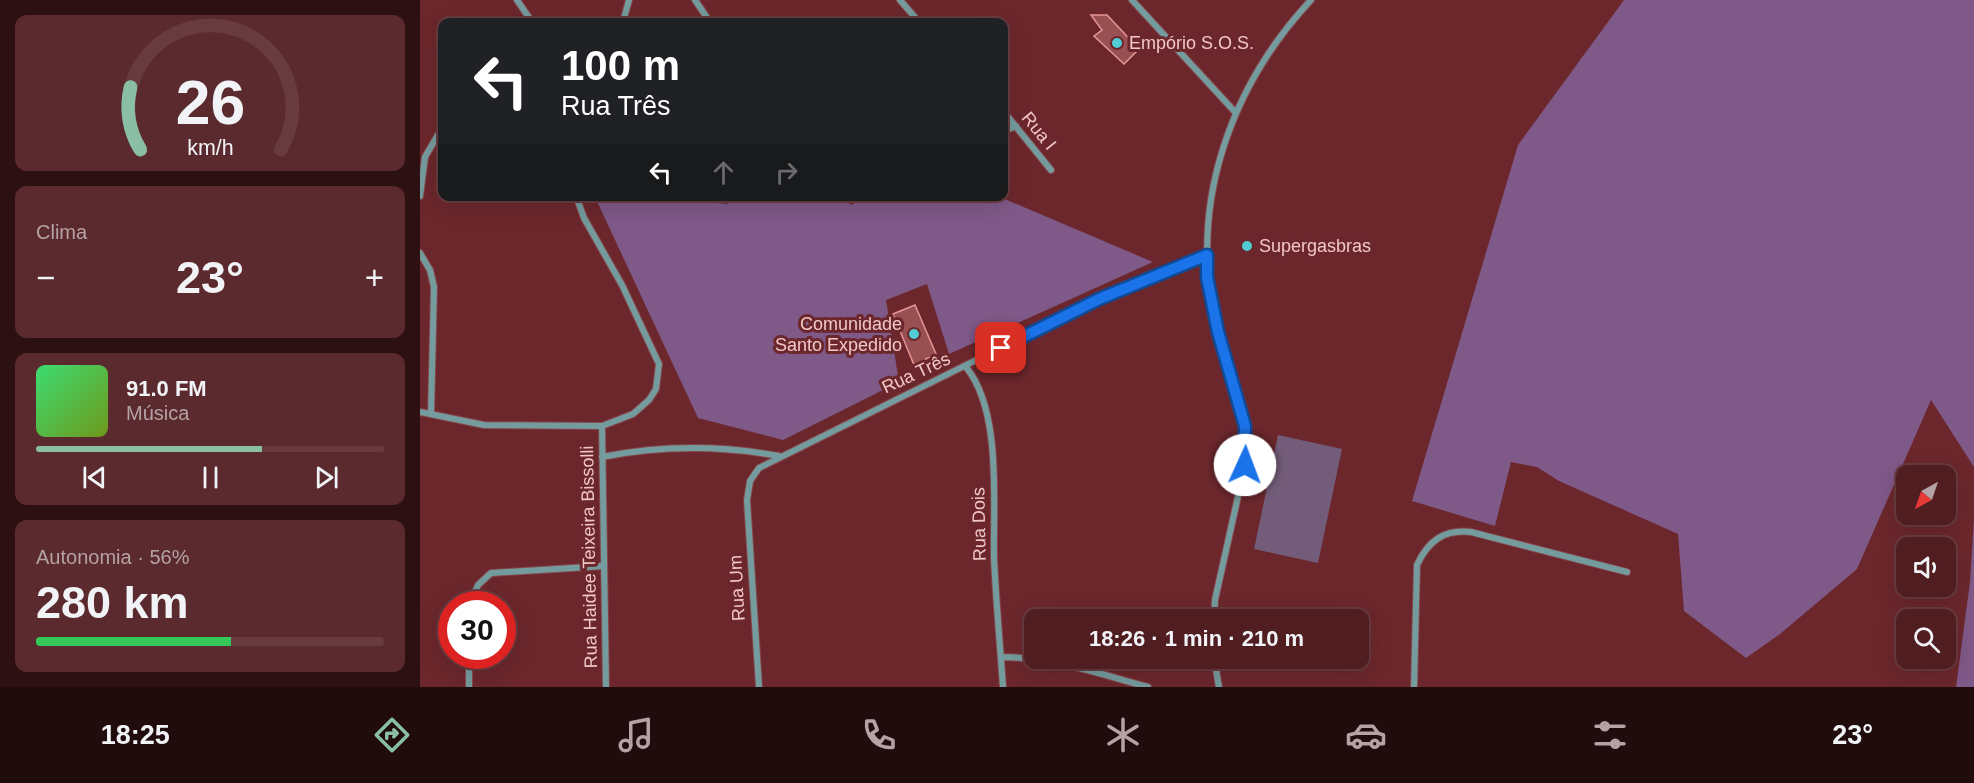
<!DOCTYPE html>
<html lang="pt">
<meta charset="utf-8">
<style>
body{margin:0;font-family:Helvetica,sans-serif;background:#5a2a2e;color:#f1f3f6;height:100vh;display:flex;flex-direction:column;font-size:22px;white-space:nowrap}
*{box-sizing:border-box;margin:0}
p{font-size:20px;color:#b4a2a5}
.icon{flex:none;width:33px;height:33px;fill:none;stroke:currentColor;stroke-width:2;stroke-linecap:round;stroke-linejoin:round}
.map{position:relative;flex:1;overflow:hidden}
.sheet{display:flex;flex-direction:column;gap:15px;padding:15px;background:#2c1012;width:420px}
.sheet>*{flex:none}
.hud{position:absolute;left:18px;top:18px;width:570px;height:183px;border-radius:12px;box-shadow:0 6px 24px #0002,0 0 0 2px #673b3f;background:#202124;color:#fff;overflow:hidden}
.needle{width:39px;rotate:220deg}
.tools{position:absolute;left:1476px;top:465px;display:grid;gap:12px}
.tools a{display:grid;place-items:center;width:60px;height:60px;border-radius:12px;background:#501d21;box-shadow:0 6px 24px #0002,0 0 0 2px #673b3f;font-size:30px}
.speed{position:absolute;left:18px;top:591px;display:flex;gap:12px;font-size:30px;font-weight:700;text-align:center}
.speed>*{display:grid;place-content:center;width:78px;height:78px;border-radius:50%;background:#501d21;box-shadow:0 6px 24px #0002,0 0 0 2px #673b3f;line-height:1}
.speed .limit{border:9px solid #d22;background:#fff;color:#111}
.pin{position:absolute;display:grid;place-items:center;width:51px;height:51px;color:#fff;margin:-26px;border-radius:12px;box-shadow:0 3px 9px #0006}
.me{position:absolute;width:66px;margin:-33px;rotate:2deg;stroke-linejoin:round;filter:drop-shadow(0 0 4px #0008)}
.turn{display:flex;align-items:center;gap:21px;height:126px;padding:0 24px;font-size:27px}
.turn .icon{width:78px;height:78px;stroke-width:2.5}
.turn b{display:block;font-size:42px;line-height:51px}
.lanes{display:flex;align-items:center;height:57px;padding:0 24px;background:#0003;justify-content:center;gap:30px;direction:ltr}
.lanes .off{opacity:.35}
.big{font-size:45px;font-weight:600;line-height:1.1}
.sheet .widget{flex:1;display:flex;flex-direction:column;justify-content:center;gap:9px;min-width:0;padding:0 21px;border-radius:12px;background:#5a2a2e}
.sheet .dial{align-items:center;gap:0}
.dial svg{height:156px;overflow:visible;fill:none;stroke:#673b3f;stroke-width:7;stroke-linecap:round;text-anchor:middle}
.dial text{fill:#f1f3f6;stroke:none}
.song{display:flex;align-items:center;gap:18px}
.cover{width:72px;height:72px;border-radius:9px;background:linear-gradient(135deg,hsl(140 70% 55%),hsl(80 70% 35%))}
.played{height:6px;border-radius:3px;background:linear-gradient(90deg,#8abfa5 65%,#673b3f 65%)}
.keys{display:flex;justify-content:space-around;direction:ltr}
.heat{display:flex;justify-content:space-between;align-items:center;font-size:33px;direction:ltr}
.charge{height:9px;border-radius:4px;background:linear-gradient(90deg,#34c759 56%,#673b3f 0)}
.trip{position:absolute;left:604px;top:609px;width:345px;height:60px;border-radius:12px;background:#501d21;box-shadow:0 6px 24px #0002,0 0 0 2px #673b3f;font-weight:600;line-height:60px;text-align:center}
.dock{display:flex;height:96px;justify-content:space-around;align-items:center;background:#200c0d;color:#b4a2a5}
.dock .icon{width:42px;height:42px}
.dock .current{color:#8abfa5}
.dock b{font-size:27px;color:#f1f3f6}
main{display:flex;flex:1;min-height:0}
.map>svg:first-child{display:block}
.green{fill:#735c79}
.forest{fill:#7f5988}
.building{fill:#995052;stroke:#e69696;stroke-width:1.5}
.lines{fill:none;stroke-linecap:round;stroke-linejoin:round}
.minor-casing{stroke:#86474b;stroke-width:8}
.minor{stroke:#749b9d;stroke-width:6}
.route-casing{stroke:#114b97;stroke-width:15}
.route{stroke:#1a73e8;stroke-width:10}
.poi-dot{fill:#51ccd2;stroke:#6b272c;stroke-width:2}
.labels{text-anchor:middle;stroke-width:6;stroke-linejoin:round;paint-order:stroke}
.poi-label{font-size:18px;fill:#f2c7c7;stroke:#6b272c;text-anchor:start}
.street-label{font-size:18px;fill:#f2c7c7;stroke:#6b272c}
</style>
<main>
<section class="sheet">
<div class="widget dial"><svg viewBox="0 0 100 80">
<path d="M14 69A42 42 0 1 1 86 69"/>
<path d="M14 69A42 42 0 0 1 9 37" stroke="#8abfa5"/>
<text x="50" y="56" font-size="32" font-weight="700">26</text>
<text x="50" y="72" font-size="11">km/h</text>
</svg></div>
<div class="widget"><p>Clima</p>
<div class="heat"><a>−</a><b class="big">23°</b><a>+</a></div>
</div>
<div class="widget">
<div class="song"><i class="cover"></i><div><b>91.0 FM</b><p>Música</p></div></div>
<div class="played"></div>
<div class="keys"><svg class="icon" aria-label="previous" viewBox="0 0 24 24"><path d="M18 5L8 12l10 7zM5 5v14"/></svg><svg class="icon" aria-label="pause" viewBox="0 0 24 24"><path d="M8 5v14M16 5v14"/></svg><svg class="icon" aria-label="next" viewBox="0 0 24 24"><path d="M6 5l10 7-10 7zM19 5v14"/></svg></div>
</div>
<div class="widget"><p>Autonomia · 56%</p><b class="big">280 km</b><div class="charge"></div></div>
</section>
<div class="map">
<svg width="1554" height="687" viewBox="0 0 1554 687">
<rect width="100%" height="100%" fill="#6b272c"/>
<path class="green" d="M 858,435 L 922,449 L 898,563 L 834,549 Z"/>
<path class="forest" d="M 1204,0 L 1554,0 L 1554,467 L 1511,400 L 1437,569 L 1360,634 L 1326,658 L 1264,611 L 1258,534 L 1139,481 L 1117,467 L 1091,462 L 1075,526 L 992,501 L 1098,145 Z
M 417,197 L 432,205 L 440,197 L 580,197 L 733,262 L 529,354 L 507,284 L 466,300 L 479,382 L 363,440 L 278,418 L 175,197 L 237,197 L 308,204 L 308,197 Z
M 1554,519 L 1554,687 L 1536,687 L 1550,582 Z"/>
<path class="building" d="M 671,15 L 687,15 L 719,49 L 704,64 L 674,36 L 682,30 Z
M 495,305 L 516,354 L 494,365 L 473,314 Z"/>
<g class="lines">
<g class="minor-casing">
<path id="minor" d="M 97,0 L 112,22
M 275,0 L 290,22
M 480,0 L 499,22
M 712,0 L 815,112
M 203,22 L 209,0
M 584,112 L 631,170
M 584,131 L 596,126
M 0,196 L 5,157 L 22,128
M 0,253 L 10,270 L 14,287 L 11,414
M 546,367 C 582,411 573,503 574,558 C 576,601 580,644 583,687
M 0,412 L 64,425 L 182,426 L 213,414 L 229,400 L 236,389 L 239,364 L 202,285 L 164,218 L 156,196
M 182,426 L 186,687
M 182,457 C 242,445 299,445 359,456
M 50,604 L 58,585 L 71,573 L 184,566
M 794,620 L 795,600 L 825,465 C 825,453 826,441 825,429 C 822,397 802,352 795,319 C 769,202 811,86 891,0
M 49,656 L 49,687
M 581,657 C 631,657 680,674 728,687
M 794,658 L 799,687
M 339,687 L 327,500 L 330,481 L 339,468 L 679,299 L 787,255
M 994,687 L 997,565 C 1008,541 1024,529 1051,532 L 1207,572"/>
</g>
<use href="#minor" class="minor"/>
</g>
<g class="lines">
<g class="route-casing">
<path id="route" d="M 581,348 L 679,299 L 787,255 L 787,277 L 798,332 L 825,426 L 825,465"/>
</g>
<use href="#route" class="route"/>
</g>
<g class="poi-dot">
<circle cx="697" cy="43" r="6"/>
<circle cx="827" cy="246" r="6"/>
<circle cx="494" cy="334" r="6"/>
</g>
<g class="labels">
<g class="poi-label">
<text x="709" y="49">Empório S.O.S.</text>
<text x="839" y="252">Supergasbras</text>
<text x="482" y="330" text-anchor="end">Comunidade<tspan x="482" dy="21">Santo Expedido</tspan></text>
</g>
<g class="street-label">
<text transform="translate(619 131) rotate(51)" y="6">Rua I</text>
<text transform="translate(496 373) rotate(-25)" y="6">Rua Três</text>
<text transform="translate(559 524) rotate(-91)" y="6">Rua Dois</text>
<text transform="translate(169 557) rotate(-91)" y="6">Rua Haidee Teixeira Bissolli</text>
<text transform="translate(317 588) rotate(-93)" y="6">Rua Um</text>
</g>
</g>
</svg>
<div class="tools">
<a><svg class="needle" viewBox="-14 -14 28 28"><path d="M0-13l5 13h-10z" fill="#e53935"/><path d="M0 13l5-13h-10z" fill="#b4a2a5"/></svg></a>
<a><svg class="icon" aria-label="sound" viewBox="0 0 24 24"><path d="M4 9h4l5-4v14l-5-4H4zM17 9q2 3 0 6"/></svg></a>
<a><svg class="icon" aria-label="search" viewBox="0 0 24 24"><circle cx="10" cy="10" r="6"/><path d="M15 15l6 6"/></svg></a>
</div>
<div class="speed"><div class="limit">30</div></div>
<div class="pin" style="left:581px;top:348px;background:#d93025"><svg class="icon" aria-label="arrive" viewBox="0 0 24 24"><path d="M6 21V4h12l-3 4 3 4H6"/></svg></div>
<svg class="me" style="left:825px;top:465px" viewBox="-20 -20 40 40"><circle r="19" fill="#fff"/><path d="M0-13L10 11 0 6-10 11z" fill="#1a73e8"/></svg>
<div class="trip">18:26 · 1 min · 210 m</div>
<div class="hud">
<div class="turn"><svg class="icon" aria-label="left" viewBox="0 0 24 24"><path d="M17 20v-9H6M10 6l-5 5 5 5"/></svg><div><b>100 m</b>Rua Três</div></div>
<div class="lanes"><svg class="icon" aria-label="left" viewBox="0 0 24 24"><path d="M17 20v-9H6M10 6l-5 5 5 5"/></svg><svg class="icon off" aria-label="ahead" viewBox="0 0 24 24"><path d="M12 20V5M6 11l6-6 6 6"/></svg><svg class="icon off" aria-label="right" viewBox="0 0 24 24"><path d="M7 20v-9h11M14 6l5 5-5 5"/></svg></div>
</div>
</div>
</main>
<nav class="dock">
<b>18:25</b>
<svg class="icon current" aria-label="directions" viewBox="0 0 24 24"><path d="M12 3l9 9-9 9-9-9zM9 14v-3h6M13 9l2 2-2 2"/></svg>
<svg class="icon" aria-label="music" viewBox="0 0 24 24"><path d="M9 18V5l10-2v13"/><circle cx="6" cy="18" r="3"/><circle cx="16" cy="16" r="3"/></svg>
<svg class="icon" aria-label="phone" viewBox="0 0 24 24"><path d="M5 4h4l2 5-3 2q2 4 5 5l2-3 5 2v4C11 20 4 13 5 4z"/></svg>
<svg class="icon" aria-label="climate" viewBox="0 0 24 24"><path d="M12 3v18M4 7l16 10M4 17L20 7"/></svg>
<svg class="icon" aria-label="car" viewBox="0 0 24 24"><path d="M5 17H2v-5l4-1 3-4h7l3 4 3 1v5h-3M9 17h6M6 11h13"/><circle cx="7" cy="17" r="2"/><circle cx="17" cy="17" r="2"/></svg>
<svg class="icon" aria-label="filters" viewBox="0 0 24 24"><path d="M4 7h16M4 17h16"/><circle cx="9" cy="7" r="2"/><circle cx="15" cy="17" r="2"/></svg>
<b>23°</b>
</nav>
